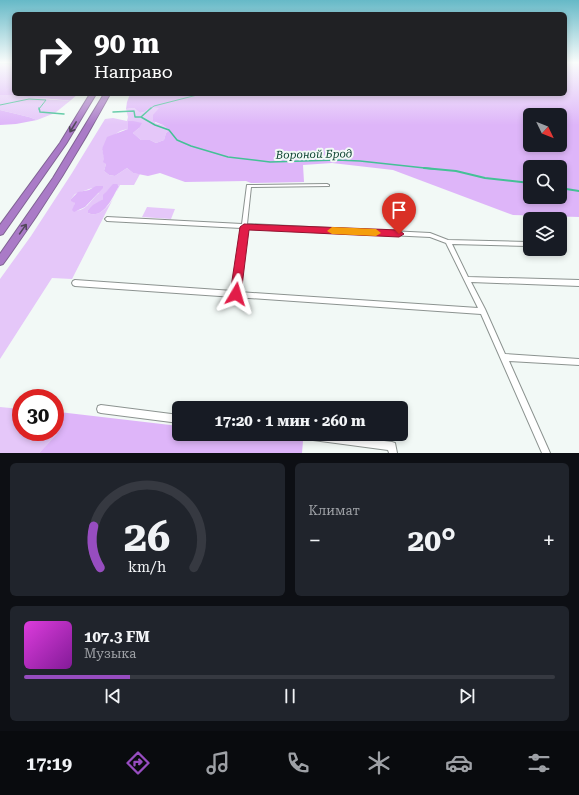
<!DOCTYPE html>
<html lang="ru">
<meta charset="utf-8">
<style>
body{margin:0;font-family:"Roboto Serif",serif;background:#20242c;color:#f1f3f6;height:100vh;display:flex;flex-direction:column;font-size:15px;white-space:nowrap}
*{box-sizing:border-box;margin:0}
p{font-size:13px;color:#9ea1a6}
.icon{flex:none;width:22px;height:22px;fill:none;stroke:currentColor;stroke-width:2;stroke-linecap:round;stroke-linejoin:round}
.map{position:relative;height:453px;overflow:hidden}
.drawer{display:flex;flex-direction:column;gap:10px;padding:10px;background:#0d0f14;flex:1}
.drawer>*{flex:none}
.banner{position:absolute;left:12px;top:12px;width:555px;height:84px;border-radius:6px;box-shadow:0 2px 6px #0003;background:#202124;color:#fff;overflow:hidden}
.needle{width:26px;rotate:133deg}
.buttons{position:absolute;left:523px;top:108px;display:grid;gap:8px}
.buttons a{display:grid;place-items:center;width:44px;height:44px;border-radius:6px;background:#171b24;box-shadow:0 2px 6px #0003;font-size:20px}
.speed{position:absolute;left:12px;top:389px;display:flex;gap:8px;font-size:20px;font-weight:700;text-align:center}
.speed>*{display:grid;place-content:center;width:52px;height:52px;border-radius:50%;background:#171b24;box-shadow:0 2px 6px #0003;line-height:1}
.speed .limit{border:6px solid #d22;background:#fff;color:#111}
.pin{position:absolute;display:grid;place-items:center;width:34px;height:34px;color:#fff;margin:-41px -17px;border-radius:50% 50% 50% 0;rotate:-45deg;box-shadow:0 0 4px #0007}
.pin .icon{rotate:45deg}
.me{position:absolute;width:44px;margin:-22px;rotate:7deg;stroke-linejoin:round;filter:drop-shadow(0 0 3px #0008)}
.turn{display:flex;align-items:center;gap:14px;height:84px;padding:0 16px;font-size:18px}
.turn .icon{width:52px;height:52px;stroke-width:2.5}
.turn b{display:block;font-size:28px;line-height:34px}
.big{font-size:30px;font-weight:700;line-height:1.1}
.drawer .widget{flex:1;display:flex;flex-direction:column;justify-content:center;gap:6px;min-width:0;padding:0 14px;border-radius:6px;background:#20242c}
.drawer .dial{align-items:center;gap:0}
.dial svg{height:104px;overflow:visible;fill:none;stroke:#363941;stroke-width:7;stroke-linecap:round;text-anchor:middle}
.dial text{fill:#f1f3f6;stroke:none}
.song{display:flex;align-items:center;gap:12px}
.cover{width:48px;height:48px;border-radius:6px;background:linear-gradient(135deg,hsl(300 70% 55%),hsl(290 70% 35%))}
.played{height:4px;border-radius:2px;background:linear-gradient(90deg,#974dc0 20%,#363941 20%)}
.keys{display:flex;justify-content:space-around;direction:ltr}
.heat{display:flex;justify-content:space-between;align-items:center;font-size:22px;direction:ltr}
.drawer .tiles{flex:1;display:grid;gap:10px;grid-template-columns:1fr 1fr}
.widget:last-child{grid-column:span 2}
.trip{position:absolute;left:172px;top:401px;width:236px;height:40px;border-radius:6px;background:#171b24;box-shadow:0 2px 6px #0003;font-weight:700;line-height:40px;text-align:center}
.menu{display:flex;height:64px;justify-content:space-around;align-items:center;background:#090b0e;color:#9ea1a6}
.menu .icon{width:28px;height:28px}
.menu .on{color:#974dc0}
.menu b{font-size:18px;color:#f1f3f6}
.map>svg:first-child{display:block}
.green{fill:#e5c7f9;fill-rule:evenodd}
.forest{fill:#deb5f9;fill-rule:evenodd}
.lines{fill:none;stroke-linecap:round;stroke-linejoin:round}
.stream-far2{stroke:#44c196;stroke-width:1}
.stream-far1{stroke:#44c196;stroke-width:1.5}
.stream{stroke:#44c196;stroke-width:2}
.minor-casing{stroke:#8c9390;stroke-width:2}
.motorway-casing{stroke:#806394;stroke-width:2}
.minor{fill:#fff;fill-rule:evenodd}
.motorway{fill:#aa7bc7;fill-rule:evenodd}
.oneway{stroke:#514759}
.route{fill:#e11d48;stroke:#92132f}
.slow{fill:#f59e0b}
.labels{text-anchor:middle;stroke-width:4;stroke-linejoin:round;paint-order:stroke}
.far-water-label{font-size:11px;font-style:italic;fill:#0c4230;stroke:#f2f9f6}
</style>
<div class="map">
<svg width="579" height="453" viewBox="0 0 579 453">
<rect width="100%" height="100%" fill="#f2f9f6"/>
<path class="green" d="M 1,94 C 24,93 47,102 71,100 L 55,113 L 37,120 L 29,117 L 0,110 L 0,95 Z
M 154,106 L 160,108 L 155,123 L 163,125 L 169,130 L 166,133 L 164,140 L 156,143 L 150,140 L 141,140 L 133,133 L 139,128 C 117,129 115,133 102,149 L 106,164 L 104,171 L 109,175 L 115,176 L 127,168 L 133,173 L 140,174 L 134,185 L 120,185 L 72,279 L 52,278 L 0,359 L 0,279 L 31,236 L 72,173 L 105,119 L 113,118 L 127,121 L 128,117 L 126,109 L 134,108 L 140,113 L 144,112 ZM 119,185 C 116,196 103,220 88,213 L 88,210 L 103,199 C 105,190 110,187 119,185 ZM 92,188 L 99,193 C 90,200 86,213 73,210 L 75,203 L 71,199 L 75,194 Z
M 147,207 L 175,209 L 171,219 L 142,217 Z
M 0,407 L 21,409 L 21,432 L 55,432 L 55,412 L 59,412 L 57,434 L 39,453 L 0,453 Z"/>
<path class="forest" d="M 0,62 L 14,62 L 14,94 L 78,94 L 71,100 L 63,100 L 28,97 L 19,95 L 0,95 Z
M 565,62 L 579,62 L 579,217 L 513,215 L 393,170 L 332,163 L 303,165 L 304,182 L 251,183 L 246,181 L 185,182 L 160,173 L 148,176 L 133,173 L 127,168 L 115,176 L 109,175 L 104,171 L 106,164 L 103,162 L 104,159 L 102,149 L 107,137 L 128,129 L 128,121 L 133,121 L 142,123 L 139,128 L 133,133 L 141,140 L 150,140 L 156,143 L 164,140 L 166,133 L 169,130 L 163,125 L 153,121 L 153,115 L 159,108 L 152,107 L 144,112 L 140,113 L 134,108 L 126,109 L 127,102 L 130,94 L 565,94 ZM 530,115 L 560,115 L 560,145 L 530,145 ZM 530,167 L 560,167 L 560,197 L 530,197 Z
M 0,110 L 29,117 L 37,120 L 16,124 L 0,125 Z
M 113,184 L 117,184 L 119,186 C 113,196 104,220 88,213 L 88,210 L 93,205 L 103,199 L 103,195 Z
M 96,186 L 103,186 L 103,188 L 85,207 L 74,212 L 72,210 L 75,203 L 71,201 L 71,199 L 78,192 L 89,190 Z
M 59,412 L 179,426 L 179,434 L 244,434 L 303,441 L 302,453 L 39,453 L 57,434 Z"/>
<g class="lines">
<path class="stream-far2" d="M 0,63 L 14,64
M 0,105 L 29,99 L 46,100 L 39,109
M 150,109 L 154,106 L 201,94"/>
<path class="stream-far1" d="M 39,108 L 40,112 L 64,114
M 113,112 L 134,111 L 135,117 L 141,117 L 155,125 L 169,130 L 177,140 L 191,146 L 228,157 L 270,162 L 337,160 L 360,161 L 434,169
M 141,117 L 151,108"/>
<path class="stream" d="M 424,168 L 456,171 L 485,178 L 530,183
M 560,188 L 579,191"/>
<g class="minor-casing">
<path id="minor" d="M 327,184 L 329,185 L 329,186 L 251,187 L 247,224 L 430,233 L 448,240 L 527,242 L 529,243 L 530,244 L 529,245 L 527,246 L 452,244 L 468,277 L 579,280 L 579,286 L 471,282 L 485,309 L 505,354 L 579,359 L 579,365 L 509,361 L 550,453 L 542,453 L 481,314 L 75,286 L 73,285 L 72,283 L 73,281 L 75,280 L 233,291 L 241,228 L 107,221 L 105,219 L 107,217 L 242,224 L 247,185 ZM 246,228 L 430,237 L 446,243 L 478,308 L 239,292 Z
M 101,405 L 179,415 L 179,423 L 101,413 L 98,412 L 97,409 L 98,406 Z
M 294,434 L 329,434 L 392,442 L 395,443 L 397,453 L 389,453 L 388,450 L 298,438 L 295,437 Z"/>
</g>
<g class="motorway-casing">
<path id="motorway" d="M 90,94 L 96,94 L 66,144 L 3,234 L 0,235 L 0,225 L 60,143 Z
M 104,94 L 110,94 C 78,153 43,209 3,264 L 0,265 L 0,254 L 53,178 Z"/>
</g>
<use href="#minor" class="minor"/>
<use href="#motorway" class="motorway"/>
</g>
<defs><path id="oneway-shaft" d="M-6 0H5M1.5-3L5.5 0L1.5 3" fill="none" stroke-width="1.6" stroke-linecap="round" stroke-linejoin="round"/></defs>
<g class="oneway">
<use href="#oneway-shaft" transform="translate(73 127) rotate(122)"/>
<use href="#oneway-shaft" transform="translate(23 229) rotate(-55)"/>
</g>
<linearGradient id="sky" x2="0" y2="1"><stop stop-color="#66b9c7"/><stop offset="0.5" stop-color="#f9fcfb"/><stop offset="1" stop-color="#f9fcfb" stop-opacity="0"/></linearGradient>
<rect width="579" height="125" fill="url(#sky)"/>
<path class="route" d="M 244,224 L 399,230 L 404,234 L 399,237 L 249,230 L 241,294 L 239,297 L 236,298 L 232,297 L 230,294 L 240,227 Z"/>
<path class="slow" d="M 332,227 L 376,229 L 381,233 L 376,236 L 332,234 L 327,231 Z"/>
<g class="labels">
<g class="far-water-label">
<text transform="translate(314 154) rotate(-1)" y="4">Вороной Брод</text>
</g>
</g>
</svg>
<div class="buttons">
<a><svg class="needle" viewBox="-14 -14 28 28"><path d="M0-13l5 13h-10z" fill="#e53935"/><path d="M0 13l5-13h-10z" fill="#9ea1a6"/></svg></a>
<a><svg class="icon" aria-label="search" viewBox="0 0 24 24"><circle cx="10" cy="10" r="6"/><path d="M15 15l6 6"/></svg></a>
<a><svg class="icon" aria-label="layers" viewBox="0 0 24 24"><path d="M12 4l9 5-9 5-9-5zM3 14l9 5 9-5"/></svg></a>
</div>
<div class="speed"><div class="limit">30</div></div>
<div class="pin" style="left:399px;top:234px;background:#d93025"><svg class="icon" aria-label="arrive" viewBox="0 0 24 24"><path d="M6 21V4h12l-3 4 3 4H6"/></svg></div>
<svg class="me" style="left:236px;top:294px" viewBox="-20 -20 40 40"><path d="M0-17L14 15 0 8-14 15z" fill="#e11d48" stroke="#fff" stroke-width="4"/></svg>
<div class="trip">17:20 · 1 мин · 260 m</div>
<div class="banner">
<div class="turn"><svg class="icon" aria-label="right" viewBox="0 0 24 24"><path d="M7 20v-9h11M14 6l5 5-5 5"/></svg><div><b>90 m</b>Направо</div></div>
</div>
</div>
<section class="drawer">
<div class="tiles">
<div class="widget dial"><svg viewBox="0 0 100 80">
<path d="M14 69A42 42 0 1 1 86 69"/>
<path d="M14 69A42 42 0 0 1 9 37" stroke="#974dc0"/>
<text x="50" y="56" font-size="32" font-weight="700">26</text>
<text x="50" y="72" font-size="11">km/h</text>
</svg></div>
<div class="widget"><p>Климат</p>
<div class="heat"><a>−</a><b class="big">20°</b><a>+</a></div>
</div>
<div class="widget">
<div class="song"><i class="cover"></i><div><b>107.3 FM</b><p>Музыка</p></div></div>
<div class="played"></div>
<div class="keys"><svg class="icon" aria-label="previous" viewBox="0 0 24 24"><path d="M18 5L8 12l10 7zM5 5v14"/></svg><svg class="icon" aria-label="pause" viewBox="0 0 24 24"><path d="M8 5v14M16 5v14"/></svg><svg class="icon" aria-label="next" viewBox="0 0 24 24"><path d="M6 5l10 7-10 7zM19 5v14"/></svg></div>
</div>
</div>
</section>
<nav class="menu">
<b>17:19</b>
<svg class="icon on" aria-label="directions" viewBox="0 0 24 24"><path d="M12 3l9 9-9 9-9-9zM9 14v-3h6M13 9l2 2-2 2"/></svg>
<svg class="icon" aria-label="music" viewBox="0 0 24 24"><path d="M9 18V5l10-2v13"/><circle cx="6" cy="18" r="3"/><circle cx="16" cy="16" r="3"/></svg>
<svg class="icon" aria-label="phone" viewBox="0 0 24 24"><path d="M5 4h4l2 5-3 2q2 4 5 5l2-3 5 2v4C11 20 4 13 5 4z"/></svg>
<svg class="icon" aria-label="climate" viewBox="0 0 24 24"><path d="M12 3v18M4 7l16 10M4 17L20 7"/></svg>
<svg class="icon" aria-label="car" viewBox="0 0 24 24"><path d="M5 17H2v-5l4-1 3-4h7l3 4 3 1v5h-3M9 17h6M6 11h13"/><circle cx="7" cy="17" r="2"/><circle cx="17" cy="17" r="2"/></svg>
<svg class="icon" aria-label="filters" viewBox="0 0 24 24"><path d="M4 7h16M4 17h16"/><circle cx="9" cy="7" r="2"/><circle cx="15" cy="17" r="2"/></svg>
</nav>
